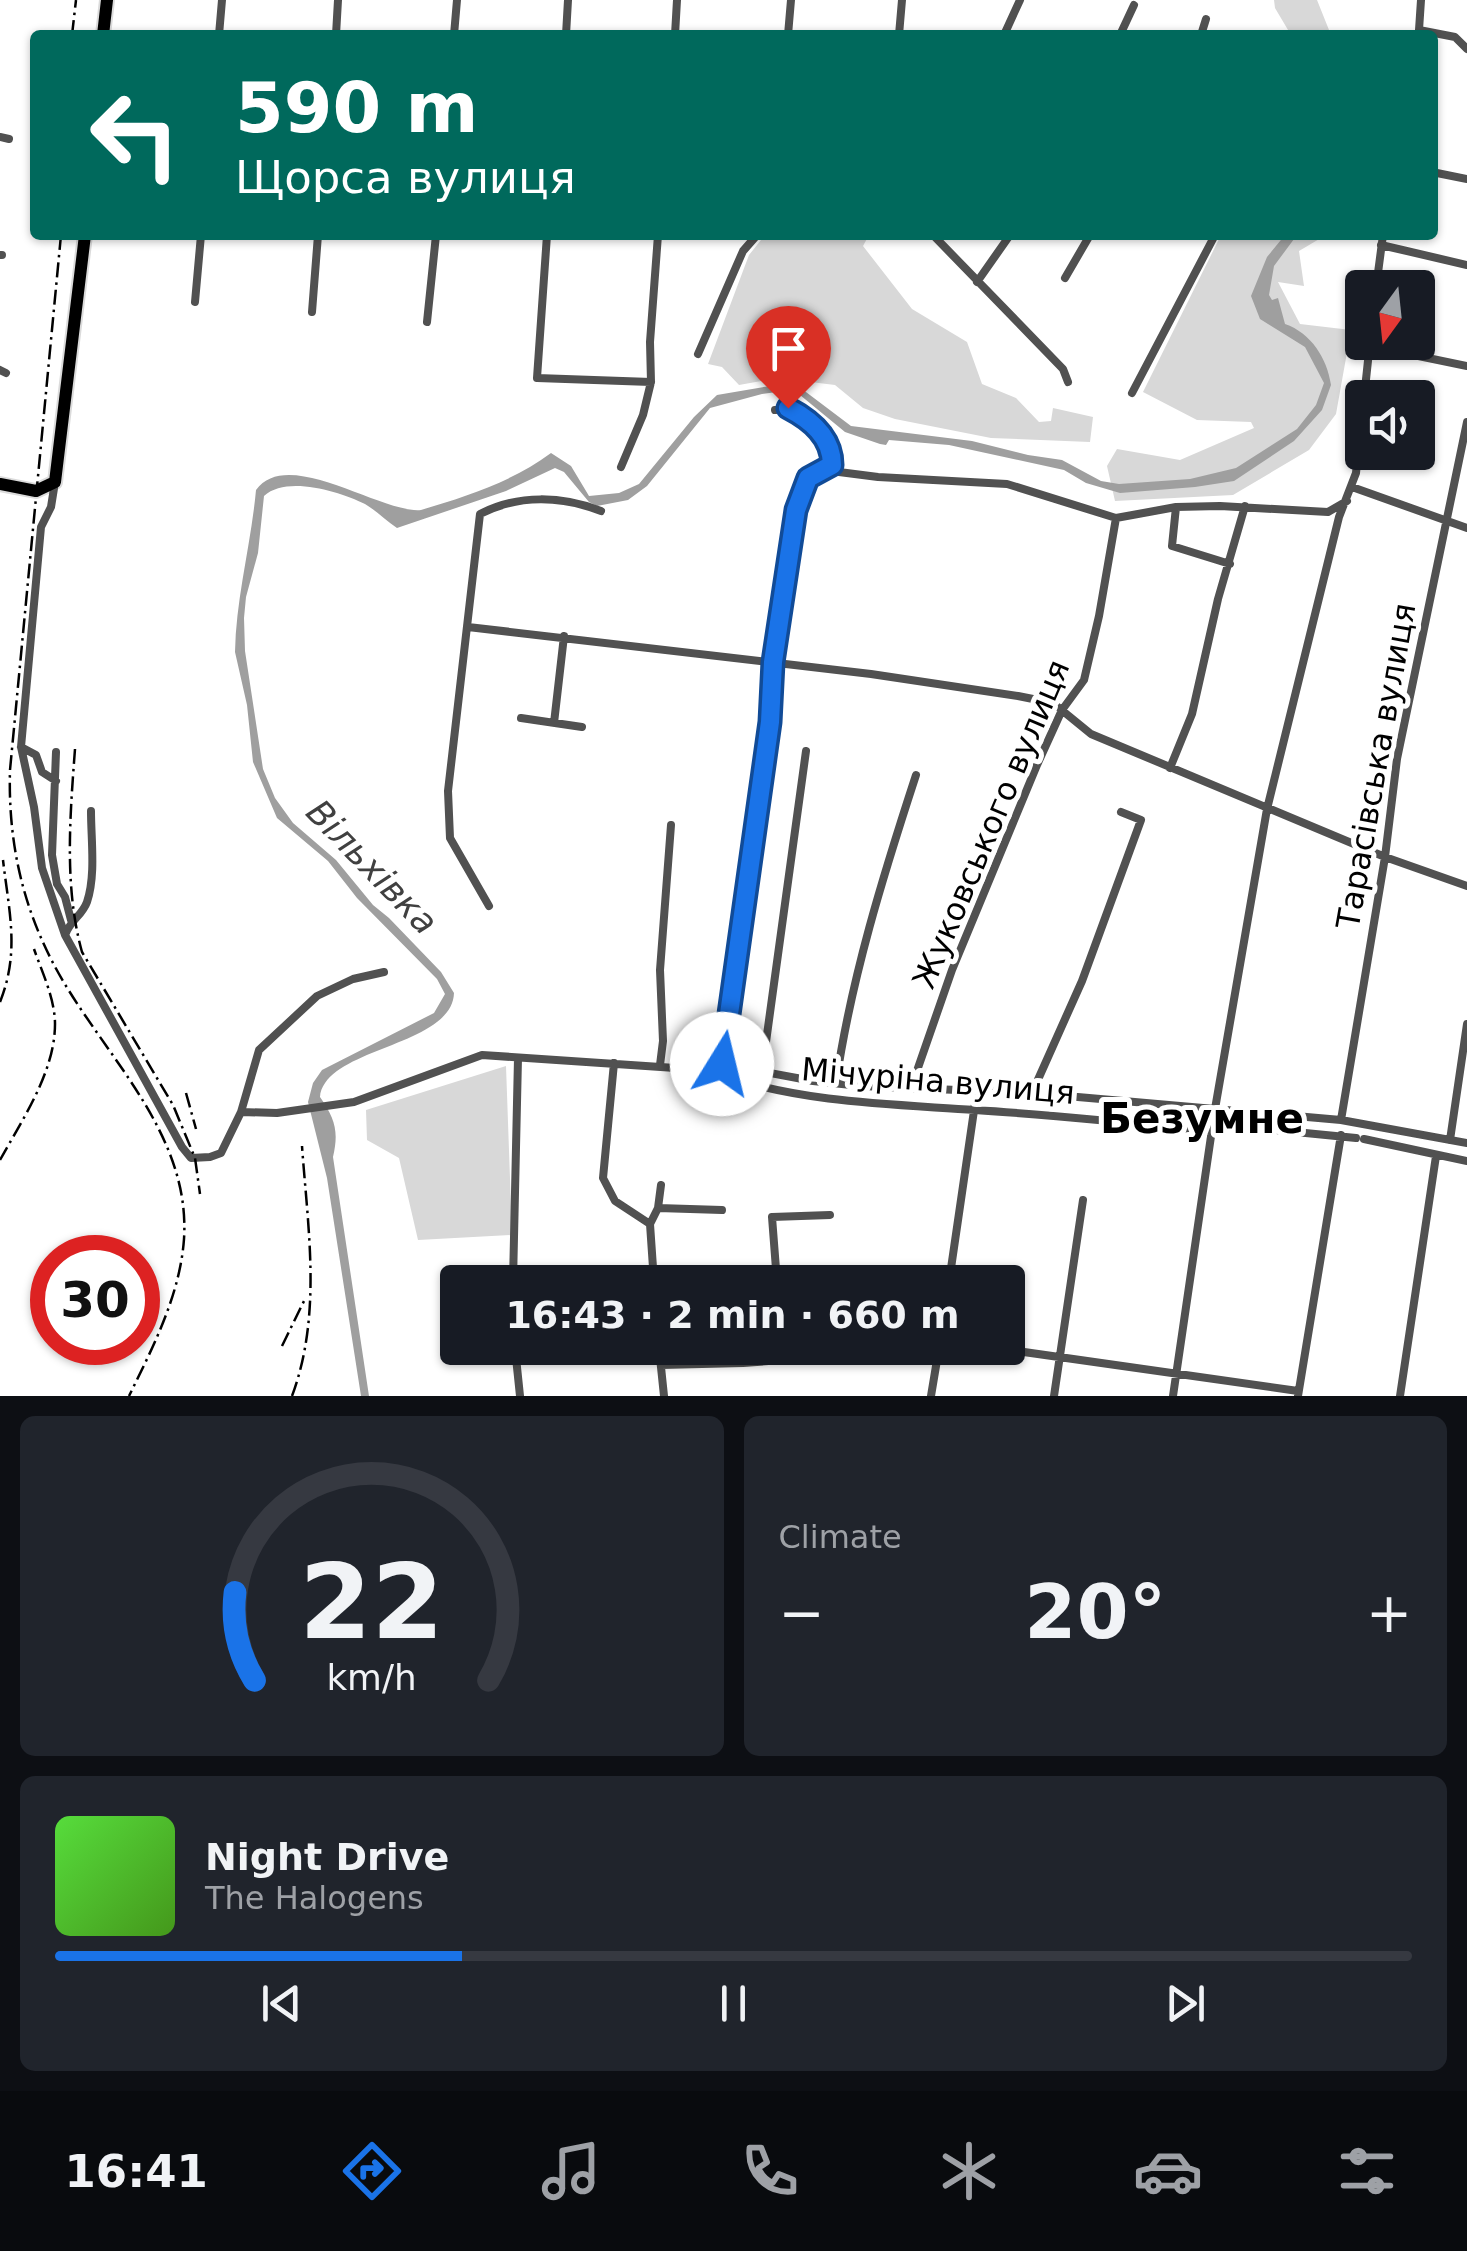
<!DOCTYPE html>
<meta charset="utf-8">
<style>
body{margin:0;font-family:"DejaVu Sans",sans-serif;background:#20242c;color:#f1f3f6;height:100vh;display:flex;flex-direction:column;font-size:38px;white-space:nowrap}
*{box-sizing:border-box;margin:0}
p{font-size:32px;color:#9ea1a6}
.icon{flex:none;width:55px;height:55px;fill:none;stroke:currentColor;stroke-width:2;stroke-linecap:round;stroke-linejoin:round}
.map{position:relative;height:1396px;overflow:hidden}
.sheet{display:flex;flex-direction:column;gap:20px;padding:20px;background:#0d0f14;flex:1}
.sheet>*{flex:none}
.hud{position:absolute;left:30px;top:30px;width:1408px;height:210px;border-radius:10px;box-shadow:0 2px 8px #0004;background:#00695c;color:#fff;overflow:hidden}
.needle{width:65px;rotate:195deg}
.controls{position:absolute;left:1345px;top:270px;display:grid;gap:20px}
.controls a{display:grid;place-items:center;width:90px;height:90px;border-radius:10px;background:#171b24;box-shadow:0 2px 8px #0004;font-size:50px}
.speed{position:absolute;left:30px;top:1235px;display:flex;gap:20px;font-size:50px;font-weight:700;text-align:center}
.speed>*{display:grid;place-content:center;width:130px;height:130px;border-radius:50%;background:#171b24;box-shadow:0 2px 8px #0004;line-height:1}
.speed .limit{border:15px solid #d22;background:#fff;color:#111}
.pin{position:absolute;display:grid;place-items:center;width:85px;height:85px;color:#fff;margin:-102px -42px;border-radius:50% 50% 50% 0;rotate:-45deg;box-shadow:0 0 10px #0007}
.pin .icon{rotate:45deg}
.me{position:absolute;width:110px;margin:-55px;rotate:9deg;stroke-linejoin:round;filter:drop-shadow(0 0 8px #0008)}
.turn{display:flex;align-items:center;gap:35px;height:210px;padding:0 40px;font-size:45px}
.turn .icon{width:130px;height:130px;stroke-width:2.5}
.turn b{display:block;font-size:70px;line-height:85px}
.big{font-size:75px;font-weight:700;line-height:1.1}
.sheet .card{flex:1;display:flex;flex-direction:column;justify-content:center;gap:15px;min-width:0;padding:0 35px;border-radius:15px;background:#20242c}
.sheet .dial{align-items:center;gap:0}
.dial svg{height:260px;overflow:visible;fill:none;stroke:#363941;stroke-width:7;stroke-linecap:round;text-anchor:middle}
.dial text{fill:#f1f3f6;stroke:none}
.song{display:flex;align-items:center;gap:30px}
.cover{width:120px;height:120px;border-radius:15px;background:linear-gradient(135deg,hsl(110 70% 55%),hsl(100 70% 35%))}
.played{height:10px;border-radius:5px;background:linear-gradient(90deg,#1a73e8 30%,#363941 30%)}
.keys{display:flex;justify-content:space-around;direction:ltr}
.heat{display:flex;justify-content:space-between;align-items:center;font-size:55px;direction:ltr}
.sheet .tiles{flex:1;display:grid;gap:20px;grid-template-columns:1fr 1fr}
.card:last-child{grid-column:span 2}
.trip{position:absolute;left:440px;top:1265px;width:585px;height:100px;border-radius:10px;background:#171b24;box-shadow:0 2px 8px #0004;font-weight:700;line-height:100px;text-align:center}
.tab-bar{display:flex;height:160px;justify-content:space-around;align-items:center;background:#090b0e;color:#9ea1a6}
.tab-bar .icon{width:70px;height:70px}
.tab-bar .on{color:#1a73e8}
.tab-bar b{font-size:45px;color:#f1f3f6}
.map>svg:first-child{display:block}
.green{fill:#d8d8d8}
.water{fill:#9f9f9f}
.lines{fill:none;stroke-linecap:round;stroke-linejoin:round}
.primary-casing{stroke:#dbdbdb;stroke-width:16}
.minor{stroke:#515151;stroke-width:8}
.primary{stroke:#000;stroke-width:12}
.rail{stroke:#000;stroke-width:2.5;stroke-dasharray:15 5 2.5 5;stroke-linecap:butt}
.route-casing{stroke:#114b97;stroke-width:25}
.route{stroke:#1a73e8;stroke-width:18}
.labels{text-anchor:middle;stroke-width:10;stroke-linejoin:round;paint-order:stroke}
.street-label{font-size:32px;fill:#000;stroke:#fff}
.water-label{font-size:35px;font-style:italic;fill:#404040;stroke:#fff}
.district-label{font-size:42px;font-weight:bold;fill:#000;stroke:#fff}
</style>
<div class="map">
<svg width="1467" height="1396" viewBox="0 0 1467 1396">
<rect width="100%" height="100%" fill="#fff"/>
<path class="green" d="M 1274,0 L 1317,0 L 1331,35 L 1291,35 L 1275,8 Z
M 765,235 L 869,235 L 863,246 L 912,309 L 967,342 L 982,384 L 1016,398 L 1039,422 L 1051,421 L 1053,408 L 1093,417 L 1090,442 L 991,438 L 895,419 L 863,408 L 835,385 L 778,378 L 739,385 L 722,367 L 708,364 L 749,255 Z
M 1221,235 L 1326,235 L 1299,251 L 1304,286 L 1278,282 L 1300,324 L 1351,330 L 1336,414 L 1309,450 L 1233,495 L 1115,501 L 1107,466 L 1117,449 L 1180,460 L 1254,428 L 1251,422 L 1197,420 L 1143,392 Z
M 506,1066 L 512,1235 L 418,1240 L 399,1158 L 367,1140 L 366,1110 Z"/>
<path class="water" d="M 1285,235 L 1297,235 L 1274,266 L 1269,295 L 1272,300 L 1278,298 L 1285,324 C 1311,333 1327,358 1331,385 L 1322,410 L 1294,441 L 1234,481 L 1195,487 L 1120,493 L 1086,483 L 1064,470 L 949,445 L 889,440 L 886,445 L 880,444 L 845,432 L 800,395 L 784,391 L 762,394 L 710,408 L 647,486 L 628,500 L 597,506 L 589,502 L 564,472 L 555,468 L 506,491 L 397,528 C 386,521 377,511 365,504 C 340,492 287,475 264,496 L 258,553 L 246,597 L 244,618 L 245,651 L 263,769 L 275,798 L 293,823 L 336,860 L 373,905 L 389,918 L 441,972 L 454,993 C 452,1047 325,1047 320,1097 C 335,1119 339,1131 333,1157 L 369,1396 L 361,1396 L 327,1178 L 308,1102 L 313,1083 L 322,1070 L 434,1013 L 445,994 L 437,979 L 357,898 L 328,861 L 277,818 L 253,762 L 247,705 L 235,652 C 236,597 251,545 256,490 C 288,446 381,514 421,510 C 467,496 512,482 551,453 L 571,466 L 589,496 L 619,493 L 639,484 L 694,417 L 717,395 L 770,386 L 798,386 L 851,426 L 972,441 L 1028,455 L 1062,460 L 1101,481 L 1119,484 L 1190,479 L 1236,468 L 1297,429 L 1316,405 L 1324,383 L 1305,347 L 1260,319 L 1251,296 L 1267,257 Z"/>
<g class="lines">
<g class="primary-casing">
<path id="primary" d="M 103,35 L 107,0
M 0,484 L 36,491 L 55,482 L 85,235"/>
</g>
<path class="minor" d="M 1419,30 L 1455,37 L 1467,49
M 1419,30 L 1421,0
M 219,35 L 222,0
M 336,35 L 338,0
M 454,35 L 457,0
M 566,35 L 568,0
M 675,35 L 677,0
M 788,35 L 791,0
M 899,35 L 902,0
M 1004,35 L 1020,0
M 1120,35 L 1134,5
M 1201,35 L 1206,19
M 0,137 L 9,139
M 1432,172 L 1467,179
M 547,235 L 537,378 L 651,382 L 650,342 L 658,235
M 933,235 L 1063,369 L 1068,382
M 1381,245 L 1467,265
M 0,255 L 2,255
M 1065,278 L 1090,235
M 977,282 L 1010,235
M 1376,288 L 1383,235
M 195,302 L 201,235
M 312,312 L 318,235
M 427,322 L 436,235
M 1370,346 L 1467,366
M 698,354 L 743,251 L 757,235
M 0,370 L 6,373
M 1132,393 L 1215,235
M 1364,398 L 1370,342
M 831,465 L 839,472 L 878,477 L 1007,484 L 1116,518 L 1176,507 L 1220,506 L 1328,512 L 1347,501
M 621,467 L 643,415 L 651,382
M 55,482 L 51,507 L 41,527 L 21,747 L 34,807 L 42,868 L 65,935
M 1352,487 L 1467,528
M 1176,507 L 1172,546 L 1230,564
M 468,627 L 871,674 L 1018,696 L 1053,703 L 1091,734 L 1385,857 L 1467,886
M 521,718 L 582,727
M 554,723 L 564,636
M 21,747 L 36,755 L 42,772 L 56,781
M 56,752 L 52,855 L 57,884 L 65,897 L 71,920
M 1170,768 L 1192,714 L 1218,599 L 1245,506
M 91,811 C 91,840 96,875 87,902 C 82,916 71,919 65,935 L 182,1147 L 191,1158 L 210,1157 L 221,1153 L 241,1112 L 277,1113 L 354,1102 L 482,1055 L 720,1071 L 724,1076 C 806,1103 890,1104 975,1110 C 1054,1115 1133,1123 1212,1131 L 1224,1125 L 1356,1138
M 489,906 L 450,838 L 448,791 L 480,514 C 519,494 562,496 601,511
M 614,1063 L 603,1178 L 615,1201 L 650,1224 L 654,1282
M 722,1064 L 813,1081 L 861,1086 L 1032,1093 L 1341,1120 L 1467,1143
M 660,1065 L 663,1041 L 660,970 L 671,825
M 721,1067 L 770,722 L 773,662 L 796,510 L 808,477 L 831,465 C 832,436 804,407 775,410
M 762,1071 L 806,751
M 836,1083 C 851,979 883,876 916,775
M 911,1088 L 952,970 L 1037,765 L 1062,710 L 1084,680 L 1099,616 L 1116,518
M 1032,1093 L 1082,981 L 1141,820 L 1121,812
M 241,1112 L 259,1050 L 317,996 L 353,979 L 384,972
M 1341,1120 L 1385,857 L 1397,759 L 1467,422
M 1364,1139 L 1467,1161
M 1450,1140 L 1467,1024
M 658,1208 L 722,1210
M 650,1224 L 658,1208 L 661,1185
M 513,1282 L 518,1058
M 777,1282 L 772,1217 L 830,1215
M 949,1282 L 977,1090
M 515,1348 L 520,1396
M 659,1348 L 664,1396
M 996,1348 L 1298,1391
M 661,1365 L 743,1363 L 939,1348
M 931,1396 L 939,1348
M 1054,1396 L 1083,1200
M 1173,1396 L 1215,1109 L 1267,809 L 1339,517 L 1356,473 L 1362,412
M 1298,1396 L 1341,1135
M 1400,1396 L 1436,1156"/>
<use href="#primary" class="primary"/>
<path class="rail" d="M 72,35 L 76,0
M 61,235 L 10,770 C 8,838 21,901 52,961 C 98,1051 191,1129 184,1239 C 180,1295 153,1347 129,1396
M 75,749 C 70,816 64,887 82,952 L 173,1105 L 195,1158 L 200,1194
M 0,1002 C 20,952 9,912 3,860
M 186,1093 L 196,1129
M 0,1160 C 22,1120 55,1072 55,1024 C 55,999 42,972 34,949
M 282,1346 L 304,1301
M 292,1396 C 322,1315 308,1230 302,1146"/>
</g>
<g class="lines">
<g class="route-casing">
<path id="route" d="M 722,1064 L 770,722 L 773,662 L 796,510 L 808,478 L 832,465 C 832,437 811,420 788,408"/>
</g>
<use href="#route" class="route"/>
</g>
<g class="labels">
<g class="street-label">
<text transform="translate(1376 766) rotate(-80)" y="11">Тарасівська вулиця</text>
<text transform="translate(991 824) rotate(-67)" y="11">Жуковського вулиця</text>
<text transform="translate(938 1081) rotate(5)" y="11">Мічуріна вулиця</text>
</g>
<g class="water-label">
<text transform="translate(372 867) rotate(46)" y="12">Вільхівка</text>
</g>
<g class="district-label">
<text x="1202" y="1133">Безумне</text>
</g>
</g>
</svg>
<div class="controls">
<a><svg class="needle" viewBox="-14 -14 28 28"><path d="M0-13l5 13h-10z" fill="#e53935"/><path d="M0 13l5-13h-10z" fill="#9ea1a6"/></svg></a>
<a><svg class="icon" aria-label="sound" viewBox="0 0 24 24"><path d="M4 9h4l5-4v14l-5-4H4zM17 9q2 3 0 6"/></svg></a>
</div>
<div class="speed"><div class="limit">30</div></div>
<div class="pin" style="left:788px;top:408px;background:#d93025"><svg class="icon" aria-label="arrive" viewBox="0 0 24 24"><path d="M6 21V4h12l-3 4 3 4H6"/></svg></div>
<svg class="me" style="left:722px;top:1064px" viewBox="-20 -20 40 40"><circle r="19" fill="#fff"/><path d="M0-13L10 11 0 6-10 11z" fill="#1a73e8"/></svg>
<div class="trip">16:43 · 2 min · 660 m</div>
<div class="hud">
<div class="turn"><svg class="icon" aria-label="left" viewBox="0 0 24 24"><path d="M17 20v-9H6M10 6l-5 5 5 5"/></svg><div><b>590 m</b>Щорса вулиця</div></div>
</div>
</div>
<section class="sheet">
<div class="tiles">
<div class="card dial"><svg viewBox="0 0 100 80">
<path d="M14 69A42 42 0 1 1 86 69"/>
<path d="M14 69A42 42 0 0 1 8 42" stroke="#1a73e8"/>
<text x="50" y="56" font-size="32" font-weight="700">22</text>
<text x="50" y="72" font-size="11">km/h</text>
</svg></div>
<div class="card"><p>Climate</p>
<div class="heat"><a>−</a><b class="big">20°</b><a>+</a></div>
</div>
<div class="card">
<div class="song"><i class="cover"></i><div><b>Night Drive</b><p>The Halogens</p></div></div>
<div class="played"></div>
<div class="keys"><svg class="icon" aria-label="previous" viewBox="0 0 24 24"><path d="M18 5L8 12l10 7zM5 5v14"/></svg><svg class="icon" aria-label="pause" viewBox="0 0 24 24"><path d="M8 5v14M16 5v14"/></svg><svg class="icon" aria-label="next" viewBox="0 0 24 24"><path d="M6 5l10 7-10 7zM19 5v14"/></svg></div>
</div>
</div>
</section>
<nav class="tab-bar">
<b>16:41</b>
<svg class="icon on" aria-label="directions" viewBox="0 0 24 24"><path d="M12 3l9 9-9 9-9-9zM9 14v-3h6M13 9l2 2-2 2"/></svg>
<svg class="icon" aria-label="music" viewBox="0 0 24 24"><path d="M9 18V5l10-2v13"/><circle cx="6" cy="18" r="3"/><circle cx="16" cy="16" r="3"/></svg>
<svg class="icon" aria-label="phone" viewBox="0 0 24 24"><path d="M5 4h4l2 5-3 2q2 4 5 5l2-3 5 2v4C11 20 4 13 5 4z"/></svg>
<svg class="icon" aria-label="climate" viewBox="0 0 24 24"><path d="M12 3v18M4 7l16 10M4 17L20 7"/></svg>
<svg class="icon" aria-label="car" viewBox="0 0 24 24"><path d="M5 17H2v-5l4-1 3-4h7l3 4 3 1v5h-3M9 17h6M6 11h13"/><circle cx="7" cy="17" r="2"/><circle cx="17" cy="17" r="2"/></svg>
<svg class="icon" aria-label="filters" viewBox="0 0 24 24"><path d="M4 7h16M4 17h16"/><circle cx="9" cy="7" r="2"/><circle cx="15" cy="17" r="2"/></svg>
</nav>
